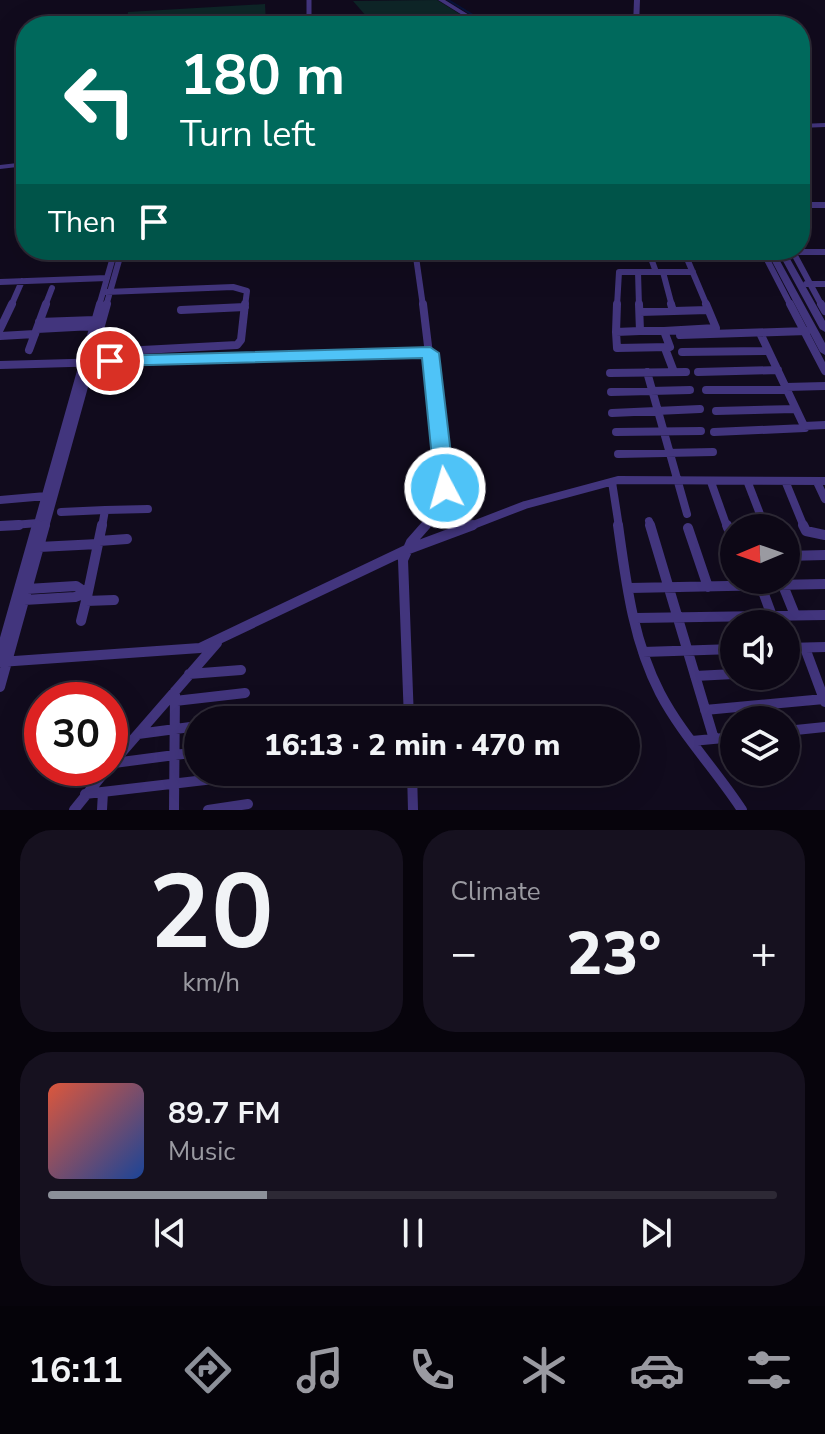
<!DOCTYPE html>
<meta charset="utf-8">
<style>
body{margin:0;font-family:"Nunito Sans",sans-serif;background:#16111f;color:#f1f3f6;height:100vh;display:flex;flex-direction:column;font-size:30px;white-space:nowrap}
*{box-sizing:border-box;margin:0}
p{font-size:26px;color:#9a9aa1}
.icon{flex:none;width:44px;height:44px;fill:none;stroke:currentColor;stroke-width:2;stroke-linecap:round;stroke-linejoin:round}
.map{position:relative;height:810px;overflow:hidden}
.drawer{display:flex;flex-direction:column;gap:20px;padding:20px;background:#07040c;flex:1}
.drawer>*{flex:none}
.banner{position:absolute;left:16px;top:16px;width:794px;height:244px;border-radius:32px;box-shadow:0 8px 32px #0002,0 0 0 2px #2d2935;background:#00695c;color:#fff;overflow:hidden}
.needle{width:52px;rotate:268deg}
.tools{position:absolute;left:720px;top:514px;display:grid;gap:16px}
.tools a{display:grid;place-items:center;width:80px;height:80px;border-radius:50%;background:#0d0816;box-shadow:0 8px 32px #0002,0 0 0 2px #2d2935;font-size:40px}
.speed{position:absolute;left:24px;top:682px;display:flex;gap:16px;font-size:40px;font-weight:700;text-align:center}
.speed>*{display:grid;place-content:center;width:104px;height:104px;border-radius:50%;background:#0d0816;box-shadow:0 8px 32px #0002,0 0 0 2px #2d2935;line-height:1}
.speed .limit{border:12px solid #d22;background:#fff;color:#111}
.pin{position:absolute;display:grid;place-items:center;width:68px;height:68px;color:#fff;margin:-34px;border:4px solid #fff;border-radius:50%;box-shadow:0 2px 8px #0007}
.me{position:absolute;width:88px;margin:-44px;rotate:354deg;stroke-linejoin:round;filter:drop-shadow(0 0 6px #0008)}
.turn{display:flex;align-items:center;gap:28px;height:168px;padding:0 32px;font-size:36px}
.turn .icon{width:104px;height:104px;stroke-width:2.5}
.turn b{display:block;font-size:56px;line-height:68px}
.then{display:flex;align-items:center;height:76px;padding:0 32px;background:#0003;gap:16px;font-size:30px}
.big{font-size:60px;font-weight:800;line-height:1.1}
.drawer .tile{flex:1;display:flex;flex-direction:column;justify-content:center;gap:12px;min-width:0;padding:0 28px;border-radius:32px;background:#16111f}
.drawer .dial{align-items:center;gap:0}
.dial b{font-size:104px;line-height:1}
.song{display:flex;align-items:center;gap:24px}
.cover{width:96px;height:96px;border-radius:12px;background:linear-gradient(135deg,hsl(10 70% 55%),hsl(220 70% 35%))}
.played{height:8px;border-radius:4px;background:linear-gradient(90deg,#8c9099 30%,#2d2935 30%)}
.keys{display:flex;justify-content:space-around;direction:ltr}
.heat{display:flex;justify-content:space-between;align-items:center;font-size:44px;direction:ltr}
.drawer .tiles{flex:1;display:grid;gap:20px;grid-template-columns:1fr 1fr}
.tile:last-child{grid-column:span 2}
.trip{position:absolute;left:184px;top:706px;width:456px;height:80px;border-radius:40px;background:#0d0816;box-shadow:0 8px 32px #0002,0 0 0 2px #2d2935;font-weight:800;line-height:80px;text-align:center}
.tabs{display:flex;height:128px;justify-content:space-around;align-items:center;background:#050309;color:#9a9aa1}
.tabs .icon{width:56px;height:56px}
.tabs .on{color:#8c9099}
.tabs b{font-size:36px;color:#f1f3f6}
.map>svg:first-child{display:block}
.green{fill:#0e2527}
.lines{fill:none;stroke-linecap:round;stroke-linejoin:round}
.stream{stroke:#08133a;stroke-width:2}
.minor-far3{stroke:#42357d;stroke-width:5}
.minor-far2{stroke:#42357d;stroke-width:6}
.minor-far1{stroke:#42357d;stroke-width:8}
.minor{stroke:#42357d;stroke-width:10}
.tertiary{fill:#42357d;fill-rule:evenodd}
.route{fill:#4fc3f7;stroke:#337fa1;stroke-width:2}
</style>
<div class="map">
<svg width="825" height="810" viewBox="0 0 825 810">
<rect width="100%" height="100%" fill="#110b1d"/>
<path class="green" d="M 437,0 L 471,21 L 451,26 L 418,26 L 411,14 L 367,17 L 353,1 Z
M 265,4 L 266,23 L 230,26 L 126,26 L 128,12 Z"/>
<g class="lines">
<path class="stream" d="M 448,0 L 491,26"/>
<path class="minor-far3" d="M 309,0 L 309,26"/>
<path class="minor-far2" d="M 800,205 L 825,205
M 415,250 L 423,306
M 436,250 L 494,256 L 612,250
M 648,250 L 656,272
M 762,250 L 791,306
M 792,250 L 822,306
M 791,252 L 825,252
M 688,261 L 707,306
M 638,272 L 639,306
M 663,272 L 672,306
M 0,282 L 107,278
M 806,284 L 825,284
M 106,292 L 233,287 L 247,291 L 245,306
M 11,306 L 22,281
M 45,306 L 52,288
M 99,306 L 115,250
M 106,306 L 122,250
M 617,306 L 619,272 L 693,272"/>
<path class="minor-far1" d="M 423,304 L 445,488 L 436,513 L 424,527
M 639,304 L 640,331
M 671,304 L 673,311
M 790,304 L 825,371
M 821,304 L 825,311
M 181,310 L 245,307
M 640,312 L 708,310
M 39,322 L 95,320
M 0,329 L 12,304
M 37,329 L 93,326
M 640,331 L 664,331 L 670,347 L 617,348 L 616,332 Z
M 664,331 L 716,328 L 706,304
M 616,332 L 617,304
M 680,335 L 807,331
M 0,336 L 35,334
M 101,342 L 99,351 L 104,352 L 237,345 L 241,340 L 245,304
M 29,350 L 46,304
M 666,351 L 674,372
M 682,352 L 768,351
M 0,365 L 430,353
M 647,372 L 687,514
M 698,372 L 778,370
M 610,373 L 686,372
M 786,387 L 825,386
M 706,390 L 787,390
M 611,392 L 690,390
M 716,411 L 796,409
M 612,413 L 700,409
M 804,426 L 825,425
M 616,432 L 701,431
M 714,432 L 805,428 L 760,333
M 618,454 L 713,452
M 612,482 L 619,527
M 711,482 L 727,527
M 817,482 L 825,499
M 748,483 L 765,527
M 786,483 L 804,527
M 0,500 L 46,496
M 105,510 L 148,509
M 61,512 L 105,510 L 102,527
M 649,521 L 651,527
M 0,526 L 38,523
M 37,527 L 100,304
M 45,527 L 107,304
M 468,527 L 525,505 L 618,480 L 825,481"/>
<path class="minor" d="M 618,525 C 626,582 633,641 660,693 C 682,735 716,770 742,810
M 650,525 L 714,739
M 727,525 L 728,528
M 765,525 L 766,528
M 803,525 L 806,531 L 825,535
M 0,526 L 19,525
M 688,528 L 708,587
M 99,541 L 127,539
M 728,542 L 734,557
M 39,547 L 98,544
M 786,556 L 825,555
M 782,583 L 795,615
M 761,586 L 772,616
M 630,588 L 825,584
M 27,589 L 76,586 L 85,592
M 88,592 L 86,601 L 114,600
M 24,600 L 75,597 L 88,592 L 102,525
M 636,618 L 825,615
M 81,621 L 86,601
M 786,648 L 825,647
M 805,648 L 825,702
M 643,652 L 734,649
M 0,656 L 37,525
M 0,662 L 200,648 L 406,550 L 473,525
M 189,674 L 241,670
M 695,676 L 734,674
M 0,687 L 45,525
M 175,701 L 245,693
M 705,710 L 824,699
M 409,720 L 403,560 L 411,542 L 426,525
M 786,731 L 825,727
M 138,734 L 198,726
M 692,741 L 734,737
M 114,763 L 198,752
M 110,766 L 217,643
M 412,772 L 413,810
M 85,794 L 248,775
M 74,810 L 108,768
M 102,810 L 103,792
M 174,810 L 175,691
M 208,810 L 248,804"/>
<path class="tertiary" d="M 438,0 L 445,0 L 487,26 L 480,26 Z
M 634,0 L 640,0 L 639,26 L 633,26 Z
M 825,123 L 825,127 L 800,128 L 800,124 Z
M 26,162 L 26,166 L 0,169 L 0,165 Z
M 766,250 L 774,250 L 825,343 L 825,355 L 820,352 Z
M 777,250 L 785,250 L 825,321 L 825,332 L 820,329 Z"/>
</g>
<path class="route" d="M 430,347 L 439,353 L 455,488 L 445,495 L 435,488 L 422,358 L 110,366 L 102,361 L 110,356 Z"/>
</svg>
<div class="tools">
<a><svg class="needle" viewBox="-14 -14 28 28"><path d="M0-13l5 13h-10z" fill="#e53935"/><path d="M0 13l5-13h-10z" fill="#9a9aa1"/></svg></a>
<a><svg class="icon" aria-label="sound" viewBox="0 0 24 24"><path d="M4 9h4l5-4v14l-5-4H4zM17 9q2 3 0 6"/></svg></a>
<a><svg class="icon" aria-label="layers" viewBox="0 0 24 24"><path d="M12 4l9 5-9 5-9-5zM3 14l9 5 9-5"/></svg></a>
</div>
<div class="speed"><div class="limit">30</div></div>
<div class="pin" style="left:110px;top:361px;background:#d93025"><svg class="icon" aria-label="arrive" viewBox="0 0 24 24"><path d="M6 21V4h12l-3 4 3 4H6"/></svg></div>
<svg class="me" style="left:445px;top:488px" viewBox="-20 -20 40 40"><circle r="17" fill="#4fc3f7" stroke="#fff" stroke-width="3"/><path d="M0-11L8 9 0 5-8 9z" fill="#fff"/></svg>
<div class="trip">16:13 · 2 min · 470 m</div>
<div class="banner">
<div class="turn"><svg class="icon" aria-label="left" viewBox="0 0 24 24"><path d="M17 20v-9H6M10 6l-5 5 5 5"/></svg><div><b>180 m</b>Turn left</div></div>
<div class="then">Then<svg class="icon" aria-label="arrive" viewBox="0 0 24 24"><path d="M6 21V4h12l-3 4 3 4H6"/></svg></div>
</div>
</div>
<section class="drawer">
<div class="tiles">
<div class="tile dial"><b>20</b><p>km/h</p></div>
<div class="tile"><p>Climate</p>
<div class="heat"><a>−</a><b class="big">23°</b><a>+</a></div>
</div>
<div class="tile">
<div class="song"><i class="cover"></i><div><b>89.7 FM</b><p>Music</p></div></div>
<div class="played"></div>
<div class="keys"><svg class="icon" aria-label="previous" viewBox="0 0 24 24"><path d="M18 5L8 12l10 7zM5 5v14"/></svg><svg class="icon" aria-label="pause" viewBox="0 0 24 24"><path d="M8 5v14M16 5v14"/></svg><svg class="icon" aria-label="next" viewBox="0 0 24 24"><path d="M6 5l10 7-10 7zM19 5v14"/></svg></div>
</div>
</div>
</section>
<nav class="tabs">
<b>16:11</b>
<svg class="icon on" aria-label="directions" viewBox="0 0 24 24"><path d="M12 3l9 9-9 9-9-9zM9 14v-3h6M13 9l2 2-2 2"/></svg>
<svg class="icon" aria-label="music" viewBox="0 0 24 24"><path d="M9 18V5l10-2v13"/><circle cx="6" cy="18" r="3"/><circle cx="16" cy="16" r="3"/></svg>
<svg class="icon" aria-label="phone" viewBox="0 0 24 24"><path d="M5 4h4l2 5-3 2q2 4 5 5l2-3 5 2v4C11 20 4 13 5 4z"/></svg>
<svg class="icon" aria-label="climate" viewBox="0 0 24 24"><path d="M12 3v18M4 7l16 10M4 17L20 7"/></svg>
<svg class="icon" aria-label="car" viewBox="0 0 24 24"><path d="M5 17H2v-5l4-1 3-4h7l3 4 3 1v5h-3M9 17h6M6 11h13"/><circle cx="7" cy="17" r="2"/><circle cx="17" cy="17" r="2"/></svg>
<svg class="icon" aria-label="filters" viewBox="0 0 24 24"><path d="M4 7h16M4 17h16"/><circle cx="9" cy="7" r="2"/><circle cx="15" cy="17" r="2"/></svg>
</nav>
